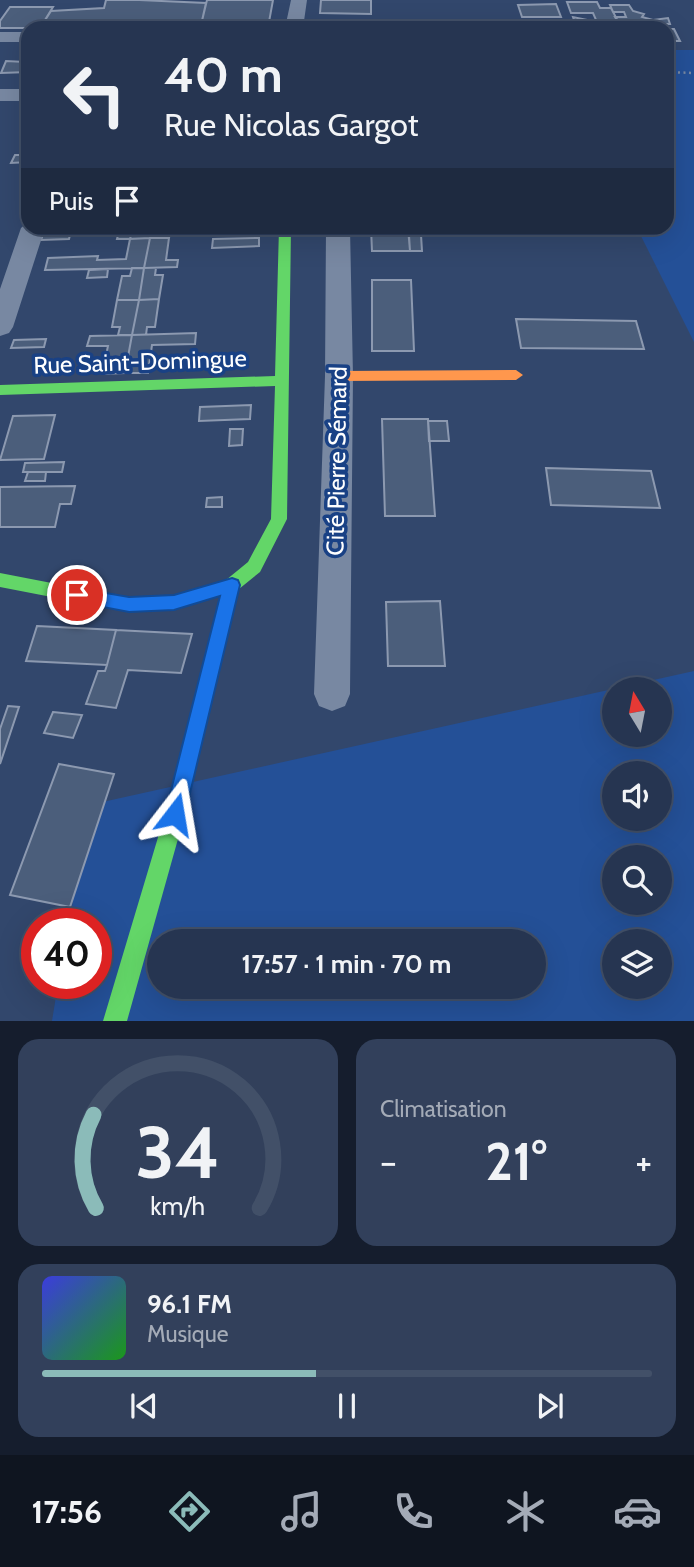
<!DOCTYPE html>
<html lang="fr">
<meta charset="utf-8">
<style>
body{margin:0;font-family:Cabin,sans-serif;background:#32405b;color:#f1f3f6;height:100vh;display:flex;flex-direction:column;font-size:26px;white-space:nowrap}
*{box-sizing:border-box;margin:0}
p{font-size:23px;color:#a4abb7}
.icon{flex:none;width:38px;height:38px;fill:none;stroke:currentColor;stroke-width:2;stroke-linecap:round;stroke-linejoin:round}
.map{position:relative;height:1021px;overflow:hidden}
.side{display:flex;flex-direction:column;gap:18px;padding:18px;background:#151d2d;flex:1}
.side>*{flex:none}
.top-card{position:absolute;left:21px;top:21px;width:653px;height:214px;border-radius:21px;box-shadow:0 7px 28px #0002,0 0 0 2px #425068;background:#263551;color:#f1f3f6;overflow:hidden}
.needle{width:46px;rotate:350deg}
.controls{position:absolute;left:602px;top:677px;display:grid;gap:14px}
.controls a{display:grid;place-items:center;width:70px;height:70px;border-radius:50%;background:#263551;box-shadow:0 7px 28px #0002,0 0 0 2px #425068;font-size:35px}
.speed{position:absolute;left:21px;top:908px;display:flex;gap:14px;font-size:35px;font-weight:700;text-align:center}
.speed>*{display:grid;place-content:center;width:91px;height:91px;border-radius:50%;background:#263551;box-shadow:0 7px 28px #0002,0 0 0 2px #425068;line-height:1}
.speed .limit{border:10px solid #d22;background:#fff;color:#111}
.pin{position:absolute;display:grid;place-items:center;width:60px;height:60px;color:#fff;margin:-30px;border:4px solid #fff;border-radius:50%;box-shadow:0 2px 7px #0007}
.me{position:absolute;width:77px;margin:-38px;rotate:14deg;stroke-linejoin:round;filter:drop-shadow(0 0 5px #0008)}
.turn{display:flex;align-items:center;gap:24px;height:147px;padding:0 28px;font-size:32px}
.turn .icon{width:91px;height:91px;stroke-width:2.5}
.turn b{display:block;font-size:49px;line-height:60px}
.then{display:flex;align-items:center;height:66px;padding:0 28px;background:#0003;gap:14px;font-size:26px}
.big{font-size:52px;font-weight:700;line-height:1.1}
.side .tile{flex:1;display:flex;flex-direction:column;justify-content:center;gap:10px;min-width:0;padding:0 24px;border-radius:21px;background:#32405b}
.side .dial{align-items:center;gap:0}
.dial svg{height:182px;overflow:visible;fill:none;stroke:#425068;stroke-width:7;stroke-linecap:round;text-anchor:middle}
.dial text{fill:#f1f3f6;stroke:none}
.song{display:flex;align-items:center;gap:21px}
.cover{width:84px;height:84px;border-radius:10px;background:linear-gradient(135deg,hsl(240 70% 55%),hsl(120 70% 35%))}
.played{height:7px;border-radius:4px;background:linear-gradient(90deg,#8bbbb9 45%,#425068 45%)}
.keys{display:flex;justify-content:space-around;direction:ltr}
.heat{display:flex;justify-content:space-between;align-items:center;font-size:38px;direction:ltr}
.side .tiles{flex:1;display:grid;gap:18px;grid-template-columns:1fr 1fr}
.tile:last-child{grid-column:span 2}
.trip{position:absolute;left:147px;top:929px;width:399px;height:70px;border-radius:35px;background:#263551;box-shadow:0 7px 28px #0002,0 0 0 2px #425068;font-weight:700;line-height:70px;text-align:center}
.tab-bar{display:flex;height:112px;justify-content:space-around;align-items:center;background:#0f1520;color:#a4abb7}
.tab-bar .icon{width:49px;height:49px}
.tab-bar .current{color:#8bbbb9}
.tab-bar b{font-size:32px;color:#f1f3f6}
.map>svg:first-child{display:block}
.green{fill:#245097;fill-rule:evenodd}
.building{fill:#4b5e7b;stroke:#8c99b0;stroke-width:2}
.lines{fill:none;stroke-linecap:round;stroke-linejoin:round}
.path{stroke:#7888a2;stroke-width:2.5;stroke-dasharray:2 3.5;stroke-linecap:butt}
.street{fill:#7888a2;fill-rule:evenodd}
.fast{fill:#63d668;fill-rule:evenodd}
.slow{fill:#ff974d;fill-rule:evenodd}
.route{fill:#1a73e8;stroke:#114b97;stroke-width:2}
.labels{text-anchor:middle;stroke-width:7;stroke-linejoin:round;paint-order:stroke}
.street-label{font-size:24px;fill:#fff;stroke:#194185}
</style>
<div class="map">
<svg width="694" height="1021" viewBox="0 0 694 1021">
<rect width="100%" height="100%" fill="#32476c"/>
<path class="green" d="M 667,50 L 694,50 L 694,342 L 637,228 L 667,228 Z
M 694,671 L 694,1021 L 52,1021 L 58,984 L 96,984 L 96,924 L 69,924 L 89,805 ZM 614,690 L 660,690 L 660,735 L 614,735 ZM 614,774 L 660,774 L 660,819 L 614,819 ZM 614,858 L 660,858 L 660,903 L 614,903 ZM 159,942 L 534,942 L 534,987 L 159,987 ZM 614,942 L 660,942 L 660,987 L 614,987 Z"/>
<path class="building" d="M 106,0 L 139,0 L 206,3 L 201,25 L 166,23 L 141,25 L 141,28 L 40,28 L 51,11 L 104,8 Z
M 207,0 L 273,0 L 269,22 L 264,24 L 201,25 Z
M 321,0 L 371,0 L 371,14 L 320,13 Z
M 567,2 L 597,2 L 600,8 L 611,8 L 620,25 L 577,28 L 573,17 L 597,22 L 593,13 L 571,13 Z
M 556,4 L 561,17 L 522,17 L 518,5 Z
M 610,5 L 629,5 L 633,11 L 644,14 L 642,17 L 653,20 L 668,18 L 670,24 L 657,24 L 659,28 L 621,27 L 615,17 L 626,17 L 624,12 L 613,12 Z
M 10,7 L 53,7 L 40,28 L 0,28 L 0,21 Z
M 319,21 L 416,22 L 417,28 L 324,28 L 319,27 Z
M 576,23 L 577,28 L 540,28 L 538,24 Z
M 667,29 L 674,29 L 680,41 L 667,41 Z
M 27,59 L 28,72 L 1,73 L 6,61 L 25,62 Z
M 15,155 L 28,155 L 28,162 L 11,163 Z
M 120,228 L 133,228 L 130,239 L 117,239 Z
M 133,228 L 152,228 L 150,238 L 130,239 Z
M 152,228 L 171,228 L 169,238 L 150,238 Z
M 371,228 L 408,228 L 410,251 L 372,251 Z
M 71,231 L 69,239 L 41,240 L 44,232 Z
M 409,235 L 421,235 L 422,251 L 410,251 Z
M 150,238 L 169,238 L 166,260 L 178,260 L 177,267 L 144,268 Z
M 150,238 L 144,268 L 45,270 L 48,258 L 98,256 L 97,260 L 126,259 L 130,239 Z
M 259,238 L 259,246 L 212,248 L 213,239 Z
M 132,268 L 144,268 L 139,300 L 117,300 L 122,276 L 130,276 Z
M 144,268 L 156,268 L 155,275 L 163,275 L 159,299 L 139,300 Z
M 108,269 L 107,277 L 87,278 L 89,270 Z
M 372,280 L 411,280 L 414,351 L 372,351 Z
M 159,299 L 155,327 L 147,327 L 146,335 L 132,335 L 139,300 Z
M 117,300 L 139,300 L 132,335 L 118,335 L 120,327 L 112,327 Z
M 516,319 L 636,321 L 644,349 L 521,348 Z
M 196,333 L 195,344 L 152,345 L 148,373 L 125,373 L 132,335 Z
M 132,335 L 125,373 L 102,374 L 108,346 L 87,346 L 90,336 Z
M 46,339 L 44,347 L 11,348 L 14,340 Z
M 251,405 L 250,419 L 199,421 L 200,407 Z
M 55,415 L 44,459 L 0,460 L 13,416 Z
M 382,419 L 428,419 L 435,516 L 385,516 Z
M 428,421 L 447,421 L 449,441 L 429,441 Z
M 230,429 L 243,429 L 242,445 L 229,446 Z
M 64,462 L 62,472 L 23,472 L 25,463 Z
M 546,468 L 651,471 L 660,508 L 551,505 Z
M 28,472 L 46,472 L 45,481 L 25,481 Z
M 75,486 L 71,504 L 60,504 L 55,527 L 0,527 L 0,487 Z
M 222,497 L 222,507 L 206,507 L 207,498 Z
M 440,601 L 445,666 L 388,666 L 386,602 Z
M 37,626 L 116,630 L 107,665 L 26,661 Z
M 116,630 L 192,634 L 181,673 L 128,670 L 116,708 L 86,704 L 98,671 L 105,671 L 107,665 Z
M 8,706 L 19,707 L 0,764 L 0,729 Z
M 53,712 L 82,715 L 73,738 L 44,733 Z
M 59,764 L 114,774 L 70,907 L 10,895 Z"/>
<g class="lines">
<path class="path" d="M 667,72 L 694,73"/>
<path class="street" d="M 291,0 L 307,0 L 303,28 L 285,28 Z
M 0,32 L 28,32 L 28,42 L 0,42 Z
M 0,89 L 28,89 L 28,101 L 0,101 Z
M 28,222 L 28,228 L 45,228 L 13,327 L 9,333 L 0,336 L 0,289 L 21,228 Z
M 326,228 L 350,228 L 353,376 L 350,694 L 345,706 L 332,711 L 319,706 L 314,694 L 325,376 Z"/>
<path class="fast" d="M 279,228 L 291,228 L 287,519 L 260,572 L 239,589 L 185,814 L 127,1021 L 103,1021 L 165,814 L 221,596 L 174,609 L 129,612 L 0,587 L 0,573 L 129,598 L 174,595 L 226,580 L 248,562 L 271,519 L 275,386 L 0,395 L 0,385 L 275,376 Z"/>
<path class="slow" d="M 516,370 L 523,375 L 516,380 L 339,381 L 332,376 L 339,371 Z"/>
</g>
<path class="route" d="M 232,578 L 238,580 L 240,585 L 185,814 L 182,821 L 175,824 L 168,821 L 165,814 L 220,596 L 174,610 L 129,612 L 77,602 L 71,600 L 69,595 L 71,590 L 77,588 L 129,597 L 174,595 Z"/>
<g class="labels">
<g class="street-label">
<text transform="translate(140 362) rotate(-2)" y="8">Rue Saint-Domingue</text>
<text transform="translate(337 461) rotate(-89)" y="8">Cité Pierre Sémard</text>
</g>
</g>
</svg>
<div class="controls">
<a><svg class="needle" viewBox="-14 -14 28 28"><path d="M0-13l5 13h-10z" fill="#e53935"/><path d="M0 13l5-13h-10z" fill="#a4abb7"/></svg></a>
<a><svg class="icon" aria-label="sound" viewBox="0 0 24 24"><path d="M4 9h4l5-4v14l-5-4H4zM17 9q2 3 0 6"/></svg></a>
<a><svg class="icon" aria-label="search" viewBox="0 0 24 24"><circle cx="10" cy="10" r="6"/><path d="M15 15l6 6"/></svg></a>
<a><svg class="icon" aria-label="layers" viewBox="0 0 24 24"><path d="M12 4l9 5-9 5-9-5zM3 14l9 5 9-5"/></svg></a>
</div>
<div class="speed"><div class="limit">40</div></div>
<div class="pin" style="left:77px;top:595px;background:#d93025"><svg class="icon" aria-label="arrive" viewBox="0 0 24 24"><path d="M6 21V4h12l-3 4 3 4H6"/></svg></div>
<svg class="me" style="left:175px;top:814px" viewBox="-20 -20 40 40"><path d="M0-17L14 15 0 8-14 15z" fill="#1a73e8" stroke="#fff" stroke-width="4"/></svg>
<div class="trip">17:57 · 1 min · 70 m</div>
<div class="top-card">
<div class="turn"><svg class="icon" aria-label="left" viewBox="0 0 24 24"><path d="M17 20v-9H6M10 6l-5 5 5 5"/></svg><div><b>40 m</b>Rue Nicolas Gargot</div></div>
<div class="then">Puis<svg class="icon" aria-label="arrive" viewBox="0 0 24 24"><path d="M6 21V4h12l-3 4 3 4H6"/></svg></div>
</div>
</div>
<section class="side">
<div class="tiles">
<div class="tile dial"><svg viewBox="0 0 100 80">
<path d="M14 69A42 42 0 1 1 86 69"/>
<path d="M14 69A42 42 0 0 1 13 28" stroke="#8bbbb9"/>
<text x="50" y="56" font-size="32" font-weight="700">34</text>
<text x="50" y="72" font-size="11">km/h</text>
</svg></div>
<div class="tile"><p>Climatisation</p>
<div class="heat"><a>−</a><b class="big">21°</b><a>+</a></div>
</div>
<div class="tile">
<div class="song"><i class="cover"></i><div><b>96.1 FM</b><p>Musique</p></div></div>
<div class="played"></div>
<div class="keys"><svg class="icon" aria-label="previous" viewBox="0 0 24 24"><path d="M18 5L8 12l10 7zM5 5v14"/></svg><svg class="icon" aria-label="pause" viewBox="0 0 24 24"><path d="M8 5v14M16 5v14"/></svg><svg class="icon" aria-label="next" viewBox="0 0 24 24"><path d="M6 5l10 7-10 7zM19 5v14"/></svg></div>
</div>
</div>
</section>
<nav class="tab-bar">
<b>17:56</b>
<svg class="icon current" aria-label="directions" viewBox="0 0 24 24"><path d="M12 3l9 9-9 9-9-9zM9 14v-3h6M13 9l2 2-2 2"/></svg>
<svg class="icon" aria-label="music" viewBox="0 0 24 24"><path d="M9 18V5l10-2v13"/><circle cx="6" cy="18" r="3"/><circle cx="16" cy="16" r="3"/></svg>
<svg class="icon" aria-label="phone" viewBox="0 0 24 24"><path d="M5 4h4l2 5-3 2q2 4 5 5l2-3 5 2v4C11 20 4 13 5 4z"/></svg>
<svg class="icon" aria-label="climate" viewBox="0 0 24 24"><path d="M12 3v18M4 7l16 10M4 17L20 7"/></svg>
<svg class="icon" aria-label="car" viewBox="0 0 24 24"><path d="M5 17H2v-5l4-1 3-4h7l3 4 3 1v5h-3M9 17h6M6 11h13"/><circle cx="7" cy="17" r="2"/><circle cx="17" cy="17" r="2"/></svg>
</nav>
